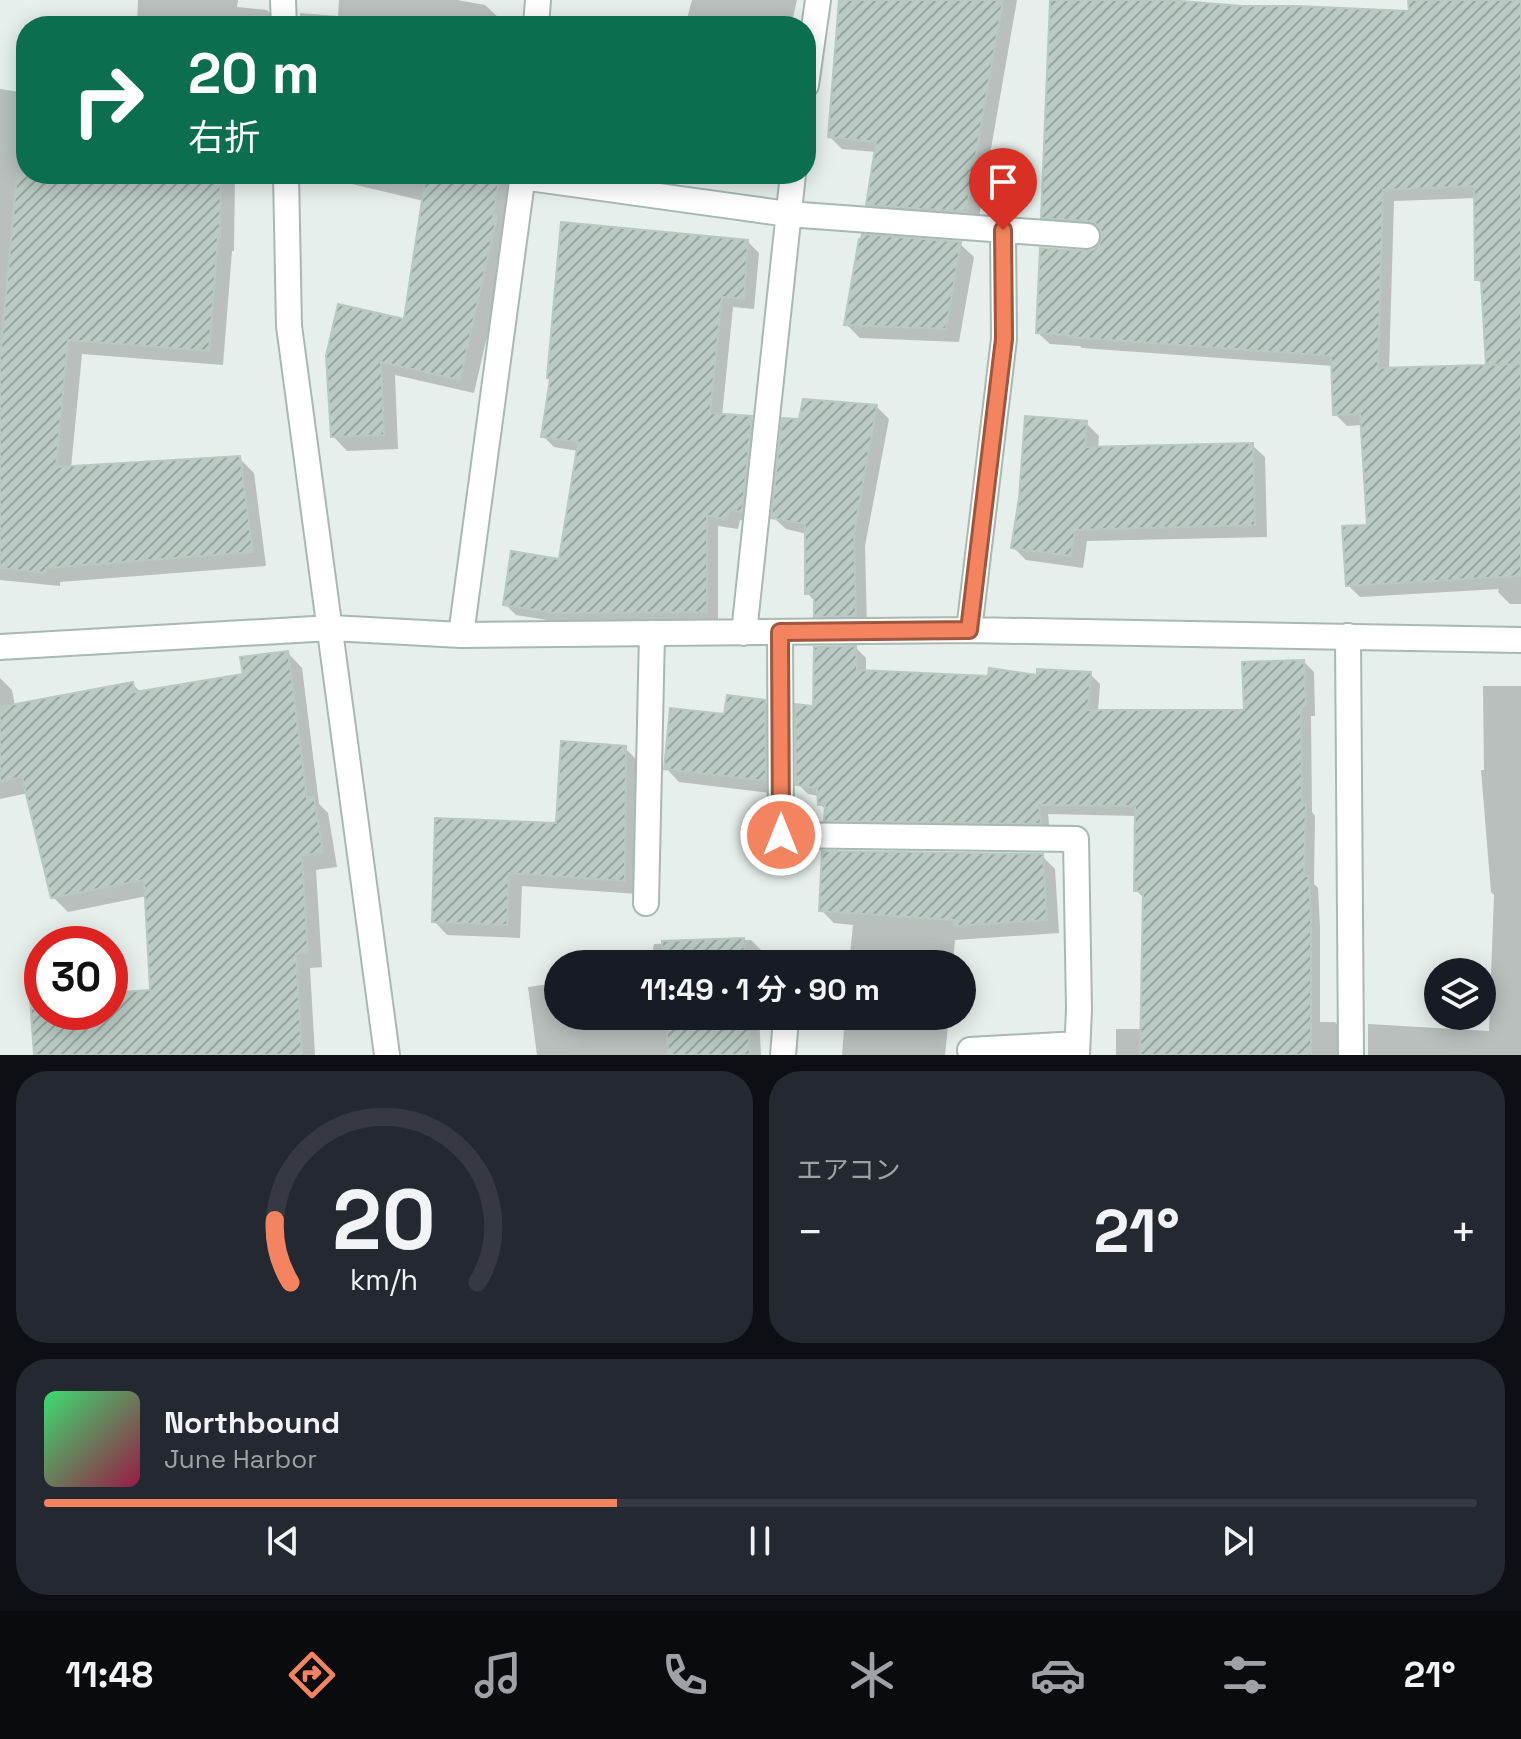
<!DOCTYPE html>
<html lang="ja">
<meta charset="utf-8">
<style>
body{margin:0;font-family:"Space Grotesk","Noto Sans JP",sans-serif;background:#242831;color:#f1f3f6;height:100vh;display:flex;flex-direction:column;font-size:30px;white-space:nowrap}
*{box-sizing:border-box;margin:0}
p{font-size:26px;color:#9ea1a6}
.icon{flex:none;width:44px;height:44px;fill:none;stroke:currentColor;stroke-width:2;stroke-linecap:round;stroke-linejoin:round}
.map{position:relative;height:1055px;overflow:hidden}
.side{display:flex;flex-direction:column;gap:16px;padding:16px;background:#0d0f14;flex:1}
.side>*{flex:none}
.banner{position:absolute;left:16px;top:16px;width:800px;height:168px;border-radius:32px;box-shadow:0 4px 20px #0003;background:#0b6e4f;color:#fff;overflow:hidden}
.fabs{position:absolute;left:1424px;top:958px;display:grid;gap:16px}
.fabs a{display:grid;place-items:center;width:72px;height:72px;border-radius:50%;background:#171b24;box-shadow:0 4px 20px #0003;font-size:40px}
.speed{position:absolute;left:24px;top:926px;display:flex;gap:16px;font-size:40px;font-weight:700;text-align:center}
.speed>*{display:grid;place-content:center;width:104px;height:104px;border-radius:50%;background:#171b24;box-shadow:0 4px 20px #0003;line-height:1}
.speed .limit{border:12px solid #d22;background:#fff;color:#111}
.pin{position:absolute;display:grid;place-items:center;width:68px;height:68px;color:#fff;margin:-82px -34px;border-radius:50% 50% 50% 0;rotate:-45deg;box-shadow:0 0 8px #0007}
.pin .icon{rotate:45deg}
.me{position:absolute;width:88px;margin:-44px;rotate:0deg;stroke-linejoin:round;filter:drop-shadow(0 0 6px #0008)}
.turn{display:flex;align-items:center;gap:28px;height:168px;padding:0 40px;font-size:36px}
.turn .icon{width:104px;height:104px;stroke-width:2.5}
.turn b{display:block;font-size:56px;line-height:68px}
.big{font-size:60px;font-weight:600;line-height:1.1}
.side .widget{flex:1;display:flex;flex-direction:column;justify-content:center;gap:12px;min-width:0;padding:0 28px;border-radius:32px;background:#242831}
.side .dial{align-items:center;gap:0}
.dial svg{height:208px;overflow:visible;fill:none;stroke:#363941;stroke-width:7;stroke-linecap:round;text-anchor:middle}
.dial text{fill:#f1f3f6;stroke:none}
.song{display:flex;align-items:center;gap:24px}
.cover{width:96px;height:96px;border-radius:12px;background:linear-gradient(135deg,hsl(140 70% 55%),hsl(340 70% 35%))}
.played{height:8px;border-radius:4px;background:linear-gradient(90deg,#f4845f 40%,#363941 40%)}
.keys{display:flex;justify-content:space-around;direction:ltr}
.heat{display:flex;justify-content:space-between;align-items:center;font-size:44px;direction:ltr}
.side .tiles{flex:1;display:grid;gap:16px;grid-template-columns:1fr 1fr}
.widget:last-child{grid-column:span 2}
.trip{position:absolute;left:544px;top:950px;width:432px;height:80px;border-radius:40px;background:#171b24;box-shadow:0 4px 20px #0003;font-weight:600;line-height:80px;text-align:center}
.menu{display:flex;height:128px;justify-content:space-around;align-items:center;background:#090b0e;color:#9ea1a6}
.menu .icon{width:56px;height:56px}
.menu .active{color:#f4845f}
.menu b{font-size:36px;color:#f1f3f6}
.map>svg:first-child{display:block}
.shadow{fill:#0003;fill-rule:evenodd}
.building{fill:url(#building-hatch);stroke:#b8c9c2;stroke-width:2}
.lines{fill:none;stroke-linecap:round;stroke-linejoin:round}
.street-casing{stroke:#a8b8b2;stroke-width:28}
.street{stroke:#fff;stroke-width:24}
.route-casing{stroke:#9f563e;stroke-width:20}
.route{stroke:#f4845f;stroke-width:14}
</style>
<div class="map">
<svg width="1521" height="1055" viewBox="0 0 1521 1055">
<defs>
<pattern id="building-hatch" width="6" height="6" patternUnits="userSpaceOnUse" patternTransform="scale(2)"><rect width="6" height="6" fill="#bbcac4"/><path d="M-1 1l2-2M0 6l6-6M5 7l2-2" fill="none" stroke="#98a6a0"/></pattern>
</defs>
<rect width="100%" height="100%" fill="#e6efeb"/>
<path class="shadow" d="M 138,0 L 238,0 L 237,7 L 267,10 L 282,26 L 137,26 Z
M 339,0 L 457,0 L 485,5 L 500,19 L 499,26 L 300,26 L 300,13 L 338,16 Z
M 692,0 L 797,0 L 791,26 L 685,26 Z
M 841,0 L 1017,0 L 978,223 L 880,216 L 868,204 L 876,152 L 842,149 L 830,137 Z
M 1052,0 L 1138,0 L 1242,8 L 1411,13 L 1410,0 L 1521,0 L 1521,604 L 1510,604 L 1498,592 L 1499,589 L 1360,597 L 1348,585 L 1369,526 L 1363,425 L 1347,426 L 1335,414 L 1333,366 L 1082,348 L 1080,346 L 1050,344 L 1038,333 L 1094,252 L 1101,246 L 1103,232 L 1055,229 L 1043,217 ZM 1476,198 L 1477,279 L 1483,285 L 1488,367 L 1389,369 L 1394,201 Z
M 0,89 L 26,93 L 26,174 L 235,174 L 234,251 L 232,251 L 223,365 L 82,354 L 71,468 L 239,458 L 254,473 L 266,566 L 60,582 L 60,586 L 0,580 Z
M 332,174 L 507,174 L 507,177 L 515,185 L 511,233 L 474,393 L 395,375 L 398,449 L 347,451 L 333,436 L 406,322 L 424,201 L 339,181 Z
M 747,241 L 759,253 L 754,309 L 733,307 L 722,416 L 751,418 L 762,429 L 752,522 L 740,520 L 738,529 L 718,526 L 718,622 L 566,623 L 516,615 L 505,604 L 560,562 L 578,451 L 554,447 L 543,436 L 552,381 L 549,378 Z
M 960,244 L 974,257 L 959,342 L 860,338 L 846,324 Z
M 877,407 L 889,419 L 865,546 L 867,627 L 828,628 L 816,616 L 816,602 L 807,593 L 807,534 L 786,529 L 773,517 L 801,421 Z
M 1086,423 L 1099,436 L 1098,449 L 1252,445 L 1265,457 L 1267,537 L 1087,541 L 1083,568 L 1026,560 L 1014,548 Z
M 856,648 L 866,658 L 866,673 L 990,678 L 1090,674 L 1100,684 L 1098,712 L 1246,712 L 1304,662 L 1314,672 L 1315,716 L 1311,716 L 1312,812 L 1315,816 L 1314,884 L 1318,888 L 1320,928 L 1320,1022 L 1335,1022 L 1345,1032 L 1345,1055 L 1116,1055 L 1116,1029 L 1143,1029 L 1145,899 L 1136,890 L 1137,816 L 1048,814 L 1050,833 L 836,830 L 826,820 L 827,811 L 820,804 L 819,796 L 808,794 L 798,784 L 815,708 Z
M 288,653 L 302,668 L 319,804 L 328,813 L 337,867 L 316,870 L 322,967 L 310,968 L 315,1055 L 36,1055 L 42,999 L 42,1012 L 110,1012 L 110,995 L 152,992 L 147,896 L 68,912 L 53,897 L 28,793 L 0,799 L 0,678 L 12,690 L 15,706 L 132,684 L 142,693 L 245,676 Z
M 1483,686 L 1521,686 L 1521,1055 L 1368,1055 L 1368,1024 L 1489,1031 L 1494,895 L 1491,892 L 1481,770 L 1484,770 Z
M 764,702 L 778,716 L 778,794 L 679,782 L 666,768 L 726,716 Z
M 625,748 L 638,761 L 638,894 L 522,886 L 520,938 L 447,935 L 434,921 L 558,825 Z
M 1042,856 L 1055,869 L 1059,933 L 955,940 L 953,964 L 849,964 L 853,925 L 834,923 L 821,910 Z
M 751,940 L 764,953 L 764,964 L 650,964 L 654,944 Z
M 558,983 L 558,1016 L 759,1016 L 761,1055 L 537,1055 L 528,987 Z
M 845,1016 L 949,1016 L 945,1055 L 842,1055 Z"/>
<path class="building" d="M 839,0 L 1003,0 L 966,212 L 866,205 L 876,142 L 828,137 Z
M 1050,0 L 1168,0 L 1242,6 L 1296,6 L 1409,11 L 1408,0 L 1521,0 L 1521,364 L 1486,365 L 1481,280 L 1475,280 L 1474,186 L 1383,190 L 1378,368 L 1521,364 L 1521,576 L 1346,586 L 1342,526 L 1367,525 L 1360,414 L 1333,415 L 1331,356 L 1069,337 L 1069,335 L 1036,333 L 1040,248 L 1087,251 L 1093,250 L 1099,245 L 1102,236 L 1100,229 L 1095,223 L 1089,221 L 1041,218 Z
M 17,174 L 221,174 L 220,237 L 218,237 L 209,351 L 68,340 L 56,467 L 240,456 L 253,552 L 46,568 L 46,573 L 0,568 L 0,358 Z
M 426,174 L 500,174 L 493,216 L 497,216 L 460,380 L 381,362 L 384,435 L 331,437 L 326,356 L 338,304 L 404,319 Z
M 561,222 L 748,240 L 744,299 L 722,297 L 710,413 L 752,416 L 742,512 L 729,510 L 727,519 L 707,516 L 707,612 L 553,613 L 503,605 L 511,551 L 559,559 L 578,442 L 541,437 L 550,379 L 547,378 Z
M 862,234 L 961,242 L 946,329 L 844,325 L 859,239 L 861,239 Z
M 803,399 L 877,405 L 854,533 L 856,616 L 814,617 L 814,594 L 805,594 L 805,524 L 771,518 L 782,418 L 799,419 Z
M 1025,416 L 1087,421 L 1085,447 L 1253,443 L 1255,525 L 1075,530 L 1071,556 L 1011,548 L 1019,498 Z
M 856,646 L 857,670 L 988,676 L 989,668 L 1037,675 L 1037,669 L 1091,672 L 1088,710 L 1244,710 L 1242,662 L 1304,660 L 1306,706 L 1301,707 L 1302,804 L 1306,804 L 1304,876 L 1309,876 L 1311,917 L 1311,1055 L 1140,1055 L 1143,891 L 1134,891 L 1135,806 L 1039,805 L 1041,824 L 824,821 L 825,805 L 818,805 L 817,788 L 796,785 L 795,704 L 813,706 L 814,647 Z
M 288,651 L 307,798 L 314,796 L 323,852 L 302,856 L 308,953 L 296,954 L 302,1055 L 34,1055 L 30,998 L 42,997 L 42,1012 L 110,1012 L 110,993 L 150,990 L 144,880 L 51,898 L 22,777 L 0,782 L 0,707 L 133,682 L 135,692 L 243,674 L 240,657 Z
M 727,695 L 765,700 L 766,781 L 664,769 L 670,708 L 724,714 Z
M 561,741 L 626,746 L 625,881 L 509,873 L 507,925 L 432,922 L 435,818 L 556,823 Z
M 822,851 L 1043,854 L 1047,920 L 954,926 L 953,920 L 819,911 Z
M 744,938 L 745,964 L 663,964 L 662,941 Z
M 666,1016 L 748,1016 L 750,1055 L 668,1055 Z"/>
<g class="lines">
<g class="street-casing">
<path id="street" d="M 283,0 L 284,26
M 536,26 L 538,0
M 806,85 L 818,0
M 286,174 L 289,326 L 387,1055
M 522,177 L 788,214 L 1087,236
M 969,630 L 1004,339 L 1003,230
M 780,632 L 781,835 L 1076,839 L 1079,1009 L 1077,1055
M 744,633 L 793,174
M 461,635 L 523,174
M 1348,636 L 1351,1055
M 0,647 L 331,628 L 461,635 L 969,630 L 1521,640
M 646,903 L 652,633
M 970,1050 L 1077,1044
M 783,1055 L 785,1031"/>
</g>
<use href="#street" class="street"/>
</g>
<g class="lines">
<g class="route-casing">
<path id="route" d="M 781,835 L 780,632 L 969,630 L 1004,339 L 1003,230"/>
</g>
<use href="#route" class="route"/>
</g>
</svg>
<div class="fabs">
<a><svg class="icon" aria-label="layers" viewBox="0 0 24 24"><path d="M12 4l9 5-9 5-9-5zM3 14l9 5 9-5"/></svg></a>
</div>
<div class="speed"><div class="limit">30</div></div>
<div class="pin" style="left:1003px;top:230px;background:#d93025"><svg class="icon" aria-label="arrive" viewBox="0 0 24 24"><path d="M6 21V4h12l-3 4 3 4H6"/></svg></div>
<svg class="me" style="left:781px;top:835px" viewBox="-20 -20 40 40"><circle r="17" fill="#f4845f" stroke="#fff" stroke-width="3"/><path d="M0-11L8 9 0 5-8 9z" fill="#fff"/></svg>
<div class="trip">11:49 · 1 分 · 90 m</div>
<div class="banner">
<div class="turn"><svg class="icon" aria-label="right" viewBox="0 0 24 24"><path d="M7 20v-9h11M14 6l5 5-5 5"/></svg><div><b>20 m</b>右折</div></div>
</div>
</div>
<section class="side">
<div class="tiles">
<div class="widget dial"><svg viewBox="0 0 100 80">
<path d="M14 69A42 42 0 1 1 86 69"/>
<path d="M14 69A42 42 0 0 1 8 45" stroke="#f4845f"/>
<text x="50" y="56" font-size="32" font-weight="700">20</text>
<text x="50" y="72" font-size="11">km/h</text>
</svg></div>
<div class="widget"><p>エアコン</p>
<div class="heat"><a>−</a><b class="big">21°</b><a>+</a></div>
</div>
<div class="widget">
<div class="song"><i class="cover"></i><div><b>Northbound</b><p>June Harbor</p></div></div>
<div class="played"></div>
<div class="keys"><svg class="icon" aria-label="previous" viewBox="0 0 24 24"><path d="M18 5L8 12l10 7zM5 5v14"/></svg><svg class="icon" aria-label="pause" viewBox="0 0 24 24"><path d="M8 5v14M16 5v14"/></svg><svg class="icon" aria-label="next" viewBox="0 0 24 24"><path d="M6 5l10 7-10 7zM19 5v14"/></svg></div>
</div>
</div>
</section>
<nav class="menu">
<b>11:48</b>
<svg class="icon active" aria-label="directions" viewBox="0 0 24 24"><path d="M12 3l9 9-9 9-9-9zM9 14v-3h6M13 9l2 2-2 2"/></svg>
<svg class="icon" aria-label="music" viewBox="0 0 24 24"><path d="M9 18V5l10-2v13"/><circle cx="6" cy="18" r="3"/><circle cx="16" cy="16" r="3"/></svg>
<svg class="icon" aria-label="phone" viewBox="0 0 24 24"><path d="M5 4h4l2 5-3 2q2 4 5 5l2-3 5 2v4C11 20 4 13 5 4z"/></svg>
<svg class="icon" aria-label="climate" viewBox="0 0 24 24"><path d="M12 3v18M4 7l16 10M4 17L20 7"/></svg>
<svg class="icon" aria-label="car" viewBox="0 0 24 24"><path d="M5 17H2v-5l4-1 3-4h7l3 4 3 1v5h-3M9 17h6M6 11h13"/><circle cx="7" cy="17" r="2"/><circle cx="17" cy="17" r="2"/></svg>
<svg class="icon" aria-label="filters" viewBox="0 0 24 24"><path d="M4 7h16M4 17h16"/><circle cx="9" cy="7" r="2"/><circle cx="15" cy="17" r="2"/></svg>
<b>21°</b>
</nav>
